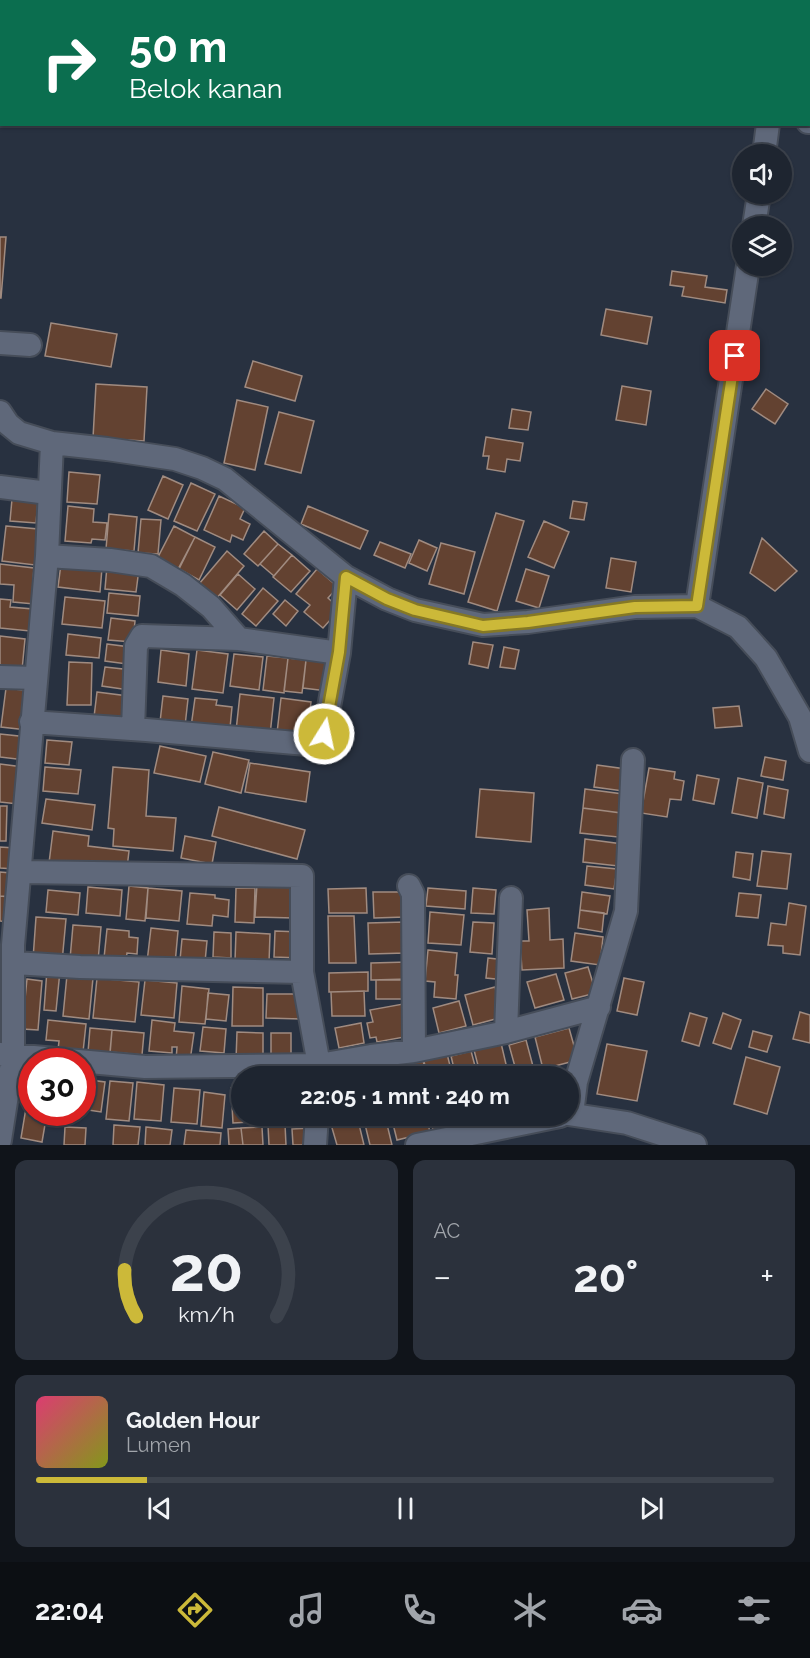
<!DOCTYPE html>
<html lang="id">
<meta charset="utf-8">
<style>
body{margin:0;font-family:Raleway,sans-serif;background:#2b313c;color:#f1f3f6;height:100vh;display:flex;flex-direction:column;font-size:22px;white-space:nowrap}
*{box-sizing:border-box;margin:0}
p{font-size:20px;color:#a1a5ab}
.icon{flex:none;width:33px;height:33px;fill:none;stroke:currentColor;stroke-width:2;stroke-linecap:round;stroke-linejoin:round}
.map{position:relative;height:1145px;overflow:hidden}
.side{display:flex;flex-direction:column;gap:15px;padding:15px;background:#10141a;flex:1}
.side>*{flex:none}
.top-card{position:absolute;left:0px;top:0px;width:810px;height:126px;box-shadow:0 2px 4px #0004,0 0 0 2px #3c424c;background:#0b6e4f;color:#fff;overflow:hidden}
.fabs{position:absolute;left:732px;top:144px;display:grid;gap:12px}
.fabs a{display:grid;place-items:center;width:60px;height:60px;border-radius:50%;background:#1e2530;box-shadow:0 2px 4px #0004,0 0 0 2px #3c424c;font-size:30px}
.speed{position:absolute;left:18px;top:1048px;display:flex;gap:12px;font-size:30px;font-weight:700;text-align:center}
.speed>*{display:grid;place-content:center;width:78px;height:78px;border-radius:50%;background:#1e2530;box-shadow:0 2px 4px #0004,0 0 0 2px #3c424c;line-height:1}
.speed .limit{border:9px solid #d22;background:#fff;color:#111}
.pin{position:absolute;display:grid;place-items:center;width:51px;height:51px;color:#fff;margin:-26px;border-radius:12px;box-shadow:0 3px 9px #0006}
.me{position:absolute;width:66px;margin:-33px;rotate:10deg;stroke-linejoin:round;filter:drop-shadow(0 0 4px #0008)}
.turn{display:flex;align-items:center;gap:21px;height:126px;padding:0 30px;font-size:27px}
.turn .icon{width:78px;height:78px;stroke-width:2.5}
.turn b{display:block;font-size:42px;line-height:51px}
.big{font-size:45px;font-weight:700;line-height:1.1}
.side .card{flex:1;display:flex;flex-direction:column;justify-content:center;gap:9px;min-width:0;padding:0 21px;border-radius:12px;background:#2b313c}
.side .dial{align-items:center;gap:0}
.dial svg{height:156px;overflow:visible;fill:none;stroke:#3c424c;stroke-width:7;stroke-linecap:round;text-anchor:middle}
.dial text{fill:#f1f3f6;stroke:none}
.song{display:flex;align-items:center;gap:18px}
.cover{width:72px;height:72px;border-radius:9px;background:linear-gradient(135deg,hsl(340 70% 55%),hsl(70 70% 35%))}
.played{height:6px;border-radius:3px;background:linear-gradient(90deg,#ccb939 15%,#3c424c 15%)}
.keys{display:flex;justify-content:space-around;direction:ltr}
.heat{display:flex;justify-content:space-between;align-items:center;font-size:33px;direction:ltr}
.side .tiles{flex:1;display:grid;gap:15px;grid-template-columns:1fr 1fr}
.card:last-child{grid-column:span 2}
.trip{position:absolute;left:231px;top:1066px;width:348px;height:60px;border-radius:30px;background:#1e2530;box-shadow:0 2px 4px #0004,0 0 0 2px #3c424c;font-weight:700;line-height:60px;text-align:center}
.menu{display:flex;height:96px;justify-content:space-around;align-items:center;background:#0c0f13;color:#a1a5ab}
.menu .icon{width:42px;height:42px}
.menu .on{color:#ccb939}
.menu b{font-size:27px;color:#f1f3f6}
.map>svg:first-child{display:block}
.building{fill:#634231;stroke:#a08b80;stroke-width:1.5}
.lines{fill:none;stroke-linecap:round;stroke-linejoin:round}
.minor-casing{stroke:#464d59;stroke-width:26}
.minor{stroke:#5f687a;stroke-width:22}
.route-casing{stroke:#857825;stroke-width:15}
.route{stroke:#ccb939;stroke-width:10}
</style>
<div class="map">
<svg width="810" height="1145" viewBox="0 0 810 1145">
<rect width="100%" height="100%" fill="#283140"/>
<path class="building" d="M 0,237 L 6,237 L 1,298 L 0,298 Z
M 672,271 L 707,276 L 705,287 L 727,290 L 725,303 L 682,296 L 684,287 L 670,285 Z
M 606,309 L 652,317 L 647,344 L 601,335 Z
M 51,323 L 117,334 L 111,367 L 45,356 Z
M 253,361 L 302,376 L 295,401 L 245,387 Z
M 96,384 L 147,387 L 144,441 L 93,438 Z
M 622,386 L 651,391 L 646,425 L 616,420 Z
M 766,389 L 788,404 L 775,424 L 752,409 Z
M 237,400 L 268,407 L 255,470 L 224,463 Z
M 512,409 L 531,412 L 528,430 L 509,428 Z
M 279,412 L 314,421 L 301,473 L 265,464 Z
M 486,437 L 523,443 L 520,461 L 507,459 L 505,472 L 487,469 L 489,456 L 483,456 Z
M 69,472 L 100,475 L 97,504 L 67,502 Z
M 163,476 L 183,485 L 168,519 L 148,510 Z
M 191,483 L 215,494 L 197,531 L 174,521 Z
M 219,496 L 245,508 L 240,519 L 250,524 L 243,540 L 232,535 L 230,542 L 204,530 Z
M 12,499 L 38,502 L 36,523 L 10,521 Z
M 573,501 L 587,503 L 584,520 L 570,518 Z
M 68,506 L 94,509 L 93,522 L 107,523 L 105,540 L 92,539 L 91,543 L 65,541 Z
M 308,506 L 368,531 L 360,549 L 301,524 Z
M 496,513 L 524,521 L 497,611 L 468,602 Z
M 109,514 L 137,517 L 134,551 L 106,549 Z
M 141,519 L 161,520 L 158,554 L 138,553 Z
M 544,521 L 569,532 L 554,568 L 528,557 Z
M 6,526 L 38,529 L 35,565 L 2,561 Z
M 174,526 L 195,537 L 177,571 L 156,561 Z
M 264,531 L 278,544 L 258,566 L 244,554 Z
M 195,537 L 215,547 L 199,580 L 179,569 Z
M 762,538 L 797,571 L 775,591 L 750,573 Z
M 419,540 L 437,548 L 427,571 L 409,563 Z
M 380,542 L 411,554 L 405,568 L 374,555 Z
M 441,543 L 475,552 L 464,594 L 429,584 Z
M 278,544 L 292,555 L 274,576 L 260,564 Z
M 227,551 L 244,566 L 216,599 L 199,584 Z
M 292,555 L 310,571 L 291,592 L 273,577 Z
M 611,558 L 636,562 L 631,592 L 606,588 Z
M 0,564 L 34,568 L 33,581 L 36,581 L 34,604 L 13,602 L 14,585 L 0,584 Z
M 61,564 L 102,568 L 100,592 L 58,587 Z
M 107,566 L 139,569 L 136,592 L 105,589 Z
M 317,569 L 338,587 L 328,598 L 340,609 L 323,628 L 304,612 L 310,605 L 296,594 Z
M 526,569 L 549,576 L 539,608 L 516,601 Z
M 238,574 L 255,589 L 237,610 L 220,595 Z
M 263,588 L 278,601 L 256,626 L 242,614 Z
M 109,593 L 140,596 L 138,616 L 107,613 Z
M 65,597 L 105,601 L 102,628 L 62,624 Z
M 0,599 L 11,600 L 10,607 L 33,609 L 30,631 L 0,628 Z
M 285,600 L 298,611 L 286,626 L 273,614 Z
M 111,618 L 135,621 L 133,642 L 108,640 Z
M 68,634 L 101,638 L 99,658 L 66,655 Z
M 0,636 L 25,639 L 22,670 L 0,668 Z
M 473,642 L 493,645 L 488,668 L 469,664 Z
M 107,644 L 130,647 L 127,664 L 105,661 Z
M 504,647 L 519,650 L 515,669 L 500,667 Z
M 161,650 L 189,654 L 186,686 L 158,682 Z
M 197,650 L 228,654 L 223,693 L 192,689 Z
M 234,654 L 263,657 L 259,690 L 230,686 Z
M 267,656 L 288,658 L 284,693 L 263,690 Z
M 288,658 L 306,660 L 302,693 L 284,691 Z
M 306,660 L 330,663 L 327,691 L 303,688 Z
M 69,662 L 92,663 L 91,705 L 67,705 Z
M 105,667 L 132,670 L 129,690 L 102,686 Z
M 6,688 L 31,691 L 27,730 L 1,727 Z
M 97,692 L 128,696 L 124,720 L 94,717 Z
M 240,694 L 274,698 L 270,735 L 236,731 Z
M 163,696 L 188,699 L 185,726 L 160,722 Z
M 195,698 L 217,700 L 216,705 L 232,707 L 230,728 L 191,727 Z
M 281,698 L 311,702 L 307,736 L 277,733 Z
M 739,706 L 742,726 L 715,728 L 713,708 Z
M 0,734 L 28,737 L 25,760 L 0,757 Z
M 47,740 L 72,742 L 69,765 L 45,763 Z
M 160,746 L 206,756 L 200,782 L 154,773 Z
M 213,752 L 249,760 L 241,793 L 205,784 Z
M 765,757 L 786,761 L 783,780 L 761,776 Z
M 250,763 L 310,772 L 306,802 L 245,792 Z
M 0,764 L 23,767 L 18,804 L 0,802 Z
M 597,765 L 626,769 L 623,791 L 594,787 Z
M 45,767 L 81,770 L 78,794 L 43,791 Z
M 113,767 L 149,770 L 146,816 L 176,818 L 173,851 L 113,846 L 114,829 L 108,828 Z
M 649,768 L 675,772 L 674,779 L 684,781 L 681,800 L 670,799 L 667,817 L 641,813 Z
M 697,775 L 719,779 L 714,804 L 693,800 Z
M 738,778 L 763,783 L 757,818 L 732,813 Z
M 768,786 L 788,790 L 784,818 L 764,814 Z
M 480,789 L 534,793 L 531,842 L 476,837 Z
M 585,789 L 623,794 L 621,813 L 583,808 Z
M 46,799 L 95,805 L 92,830 L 42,823 Z
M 0,806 L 7,806 L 6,841 L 0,841 Z
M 219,807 L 305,830 L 297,859 L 212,836 Z
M 583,808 L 621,813 L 618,837 L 580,833 Z
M 53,831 L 89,836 L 88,846 L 129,851 L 127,868 L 49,863 Z
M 185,836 L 216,842 L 212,864 L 181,858 Z
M 585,839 L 630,845 L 627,867 L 583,862 Z
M 0,847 L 15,848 L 14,869 L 0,868 Z
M 762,851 L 791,854 L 787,889 L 757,886 Z
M 736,852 L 753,854 L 750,880 L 733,877 Z
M 587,866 L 617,869 L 614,889 L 585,885 Z
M 0,872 L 11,873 L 10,897 L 0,896 Z
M 257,884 L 295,886 L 294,918 L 255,917 Z
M 129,886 L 148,888 L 145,921 L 126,919 Z
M 88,887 L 122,890 L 120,916 L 86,913 Z
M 148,888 L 182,891 L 179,921 L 146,918 Z
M 236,888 L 255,888 L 254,923 L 235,922 Z
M 366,888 L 367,913 L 329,913 L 328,889 Z
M 428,888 L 466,891 L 465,909 L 426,906 Z
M 473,888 L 496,890 L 494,914 L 471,913 Z
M 48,890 L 80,893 L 78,915 L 46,912 Z
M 373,892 L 404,892 L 405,917 L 374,918 Z
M 582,892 L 610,896 L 607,914 L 580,910 Z
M 190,893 L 215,895 L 215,898 L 229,900 L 228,917 L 213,915 L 212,926 L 187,924 Z
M 739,893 L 761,895 L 758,918 L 736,916 Z
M 0,896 L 12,897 L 10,922 L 0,921 Z
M 789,903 L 806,906 L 800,955 L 783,953 L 783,946 L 768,945 L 771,923 L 786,925 Z
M 549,908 L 550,940 L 563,939 L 564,968 L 522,970 L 520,941 L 529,941 L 527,910 Z
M 580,910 L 604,913 L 602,932 L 578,928 Z
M 430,912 L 464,915 L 461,945 L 428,943 Z
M 328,916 L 354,916 L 356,963 L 329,963 Z
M 36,917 L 66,919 L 62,962 L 33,959 Z
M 405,922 L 406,953 L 369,954 L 368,923 Z
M 473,922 L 494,923 L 492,954 L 470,952 Z
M 73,925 L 101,927 L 98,961 L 70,959 Z
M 151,928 L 178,931 L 175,964 L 147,962 Z
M 107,929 L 129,931 L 129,937 L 138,938 L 137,954 L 127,953 L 126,960 L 104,958 Z
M 275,931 L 301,932 L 300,958 L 274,957 Z
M 214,932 L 231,933 L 231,958 L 213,957 Z
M 236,932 L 270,934 L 269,963 L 235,961 Z
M 575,933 L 603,937 L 600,965 L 571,961 Z
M 182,939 L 207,941 L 205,962 L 180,960 Z
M 0,946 L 11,948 L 3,1008 L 0,1008 Z
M 428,950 L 457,953 L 455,975 L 458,975 L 456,999 L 434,997 L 435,982 L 425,981 Z
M 488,958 L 506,960 L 505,980 L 486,978 Z
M 408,962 L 409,979 L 371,980 L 371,963 Z
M 588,967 L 596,993 L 572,999 L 565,973 Z
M 47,970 L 60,971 L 56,1011 L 44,1010 Z
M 368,972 L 368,991 L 329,992 L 329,973 Z
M 556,974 L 564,1000 L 535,1008 L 527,982 Z
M 67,975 L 93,978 L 89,1019 L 63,1016 Z
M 97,978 L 139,982 L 135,1022 L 93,1018 Z
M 624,978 L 644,982 L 637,1015 L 617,1011 Z
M 27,979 L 42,981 L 38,1030 L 22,1029 Z
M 145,980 L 177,983 L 174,1018 L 141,1015 Z
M 376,980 L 408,980 L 408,999 L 376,999 Z
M 182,986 L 209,989 L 205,1024 L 179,1022 Z
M 233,987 L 263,988 L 263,1026 L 232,1026 Z
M 495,987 L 503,1017 L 473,1025 L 465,995 Z
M 364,991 L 365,1016 L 332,1016 L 331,992 Z
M 208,993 L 229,995 L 226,1021 L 206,1019 Z
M 267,994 L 301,994 L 301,1019 L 266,1018 Z
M 459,1001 L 466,1026 L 439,1033 L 433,1008 Z
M 403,1004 L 410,1036 L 377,1042 L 376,1037 L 370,1038 L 367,1023 L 373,1022 L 370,1010 Z
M 800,1012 L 810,1015 L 810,1043 L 793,1039 Z
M 690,1013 L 707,1018 L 699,1046 L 682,1041 Z
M 723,1013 L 741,1020 L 731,1049 L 713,1043 Z
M 48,1020 L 86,1024 L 83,1052 L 58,1050 L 59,1041 L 46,1040 Z
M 152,1020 L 175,1023 L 174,1031 L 194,1033 L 190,1061 L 176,1060 L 177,1047 L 172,1047 L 172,1053 L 149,1051 Z
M 361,1023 L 364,1043 L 339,1048 L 335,1028 Z
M 203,1027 L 226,1029 L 224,1053 L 200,1051 Z
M 90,1028 L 112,1030 L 110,1054 L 88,1052 Z
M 569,1028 L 578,1060 L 543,1069 L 535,1037 Z
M 112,1030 L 144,1033 L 142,1055 L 110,1052 Z
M 753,1031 L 772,1036 L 767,1052 L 749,1047 Z
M 237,1032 L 263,1033 L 263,1060 L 236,1060 Z
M 271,1033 L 291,1033 L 291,1058 L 271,1058 Z
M 526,1040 L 534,1070 L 517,1074 L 509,1045 Z
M 501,1043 L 509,1077 L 481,1077 L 474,1050 Z
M 607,1044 L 647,1051 L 637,1101 L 597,1094 Z
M 471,1051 L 478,1077 L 456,1077 L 451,1056 Z
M 447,1054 L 453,1077 L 428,1077 L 423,1061 Z
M 746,1057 L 780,1067 L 767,1114 L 734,1104 Z
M 423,1058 L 428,1077 L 401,1077 L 398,1064 Z
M 390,1060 L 395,1077 L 375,1077 L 372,1065 Z
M 370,1069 L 372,1077 L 354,1077 L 353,1073 Z
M 82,1079 L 105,1082 L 101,1112 L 82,1109 Z
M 110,1081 L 133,1083 L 129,1121 L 106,1119 Z
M 137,1082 L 164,1085 L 161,1121 L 134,1119 Z
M 30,1084 L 32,1084 L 32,1113 L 47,1113 L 42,1142 L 21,1138 Z
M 242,1087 L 242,1116 L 271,1116 L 271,1121 L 233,1123 L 231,1088 Z
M 174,1088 L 200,1090 L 197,1124 L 171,1122 Z
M 204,1092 L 225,1095 L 222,1128 L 201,1126 Z
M 349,1116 L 357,1116 L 364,1145 L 337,1145 L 330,1121 Z
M 363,1116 L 385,1116 L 392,1145 L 370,1145 Z
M 391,1116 L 426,1116 L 430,1132 L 397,1140 Z
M 430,1116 L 459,1116 L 461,1123 L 433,1130 Z
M 285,1124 L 286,1145 L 269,1145 L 268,1125 Z
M 114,1125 L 140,1127 L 138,1145 L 113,1145 Z
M 65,1127 L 86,1128 L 85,1145 L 64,1145 Z
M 146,1127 L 172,1130 L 170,1145 L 145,1145 Z
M 262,1127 L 263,1145 L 243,1145 L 241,1128 Z
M 241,1128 L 243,1145 L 229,1145 L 228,1129 Z
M 311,1128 L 311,1145 L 293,1145 L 292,1129 Z
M 186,1130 L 221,1133 L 220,1145 L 184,1145 Z"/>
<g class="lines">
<g class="minor-casing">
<path id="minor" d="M 783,2 L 783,0
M 808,122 L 810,122
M 764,154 L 768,124
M 754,226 L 759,194
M 0,343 L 30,345
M 0,412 L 8,424 L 19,433 L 52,443 L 107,449 L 175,459 L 202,468 L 225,479 L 346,577 L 387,599 L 415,610 L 483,625 L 528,622 L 635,607 L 697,606 L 738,627 L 766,658 L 800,717 L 810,751
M 0,487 L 48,493
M 47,556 L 110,560 L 151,566 L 183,585 L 211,607 L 239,639
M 697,606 L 748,266
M 0,677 L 35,678
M 31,722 L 146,730 L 307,744 L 316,742 L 324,734 L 339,653 L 346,577
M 133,729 L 136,646 L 142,636 L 239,639 L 339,653
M 409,886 L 413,894 L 414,1051
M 14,963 L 80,967 L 302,972 L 302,876 L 20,872
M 302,972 L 319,1065 L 319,1077
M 506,1032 L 511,898
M 0,1054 L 145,1067 L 319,1065 L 371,1056 L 414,1051 L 506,1032 L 599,1007
M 568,1114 L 627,1123 L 695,1145
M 572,1114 L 576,1082 L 626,911 L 633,760
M 0,1140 L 13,1056 L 13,945 L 47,556 L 52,443
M 315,1145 L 317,1116
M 417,1145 L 560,1116"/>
</g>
<use href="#minor" class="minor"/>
</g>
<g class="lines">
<g class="route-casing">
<path id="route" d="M 324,734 L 339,652 L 346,577 L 387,599 L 415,610 L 483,626 L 528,622 L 635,607 L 697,606 L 735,356"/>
</g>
<use href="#route" class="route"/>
</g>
</svg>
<div class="fabs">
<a><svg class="icon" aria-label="sound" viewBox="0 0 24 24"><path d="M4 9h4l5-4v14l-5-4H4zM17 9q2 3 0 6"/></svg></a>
<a><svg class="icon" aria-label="layers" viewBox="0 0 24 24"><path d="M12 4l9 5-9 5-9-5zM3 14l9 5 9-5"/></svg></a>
</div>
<div class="speed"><div class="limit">30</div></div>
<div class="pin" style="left:735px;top:356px;background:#d93025"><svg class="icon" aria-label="arrive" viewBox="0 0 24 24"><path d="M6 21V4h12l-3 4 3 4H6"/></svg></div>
<svg class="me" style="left:324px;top:734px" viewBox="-20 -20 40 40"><circle r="17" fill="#ccb939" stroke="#fff" stroke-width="3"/><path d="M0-11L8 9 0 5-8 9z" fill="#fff"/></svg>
<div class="trip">22:05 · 1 mnt · 240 m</div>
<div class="top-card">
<div class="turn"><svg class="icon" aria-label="right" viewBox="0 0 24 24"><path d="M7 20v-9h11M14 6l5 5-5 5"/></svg><div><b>50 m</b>Belok kanan</div></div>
</div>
</div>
<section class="side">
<div class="tiles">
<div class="card dial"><svg viewBox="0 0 100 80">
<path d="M14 69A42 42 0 1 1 86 69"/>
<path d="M14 69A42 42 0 0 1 8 45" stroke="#ccb939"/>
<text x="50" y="56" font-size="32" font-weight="700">20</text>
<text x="50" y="72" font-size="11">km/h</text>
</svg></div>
<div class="card"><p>AC</p>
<div class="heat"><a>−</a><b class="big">20°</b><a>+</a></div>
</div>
<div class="card">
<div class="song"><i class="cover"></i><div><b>Golden Hour</b><p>Lumen</p></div></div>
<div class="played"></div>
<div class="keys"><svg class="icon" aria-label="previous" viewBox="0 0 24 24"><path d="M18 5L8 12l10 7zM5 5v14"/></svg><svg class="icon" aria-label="pause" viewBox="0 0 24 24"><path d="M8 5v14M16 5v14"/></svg><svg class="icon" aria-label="next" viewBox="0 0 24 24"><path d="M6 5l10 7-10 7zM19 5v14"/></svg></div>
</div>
</div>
</section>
<nav class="menu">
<b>22:04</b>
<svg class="icon on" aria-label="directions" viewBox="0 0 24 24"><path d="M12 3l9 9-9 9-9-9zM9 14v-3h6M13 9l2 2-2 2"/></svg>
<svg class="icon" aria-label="music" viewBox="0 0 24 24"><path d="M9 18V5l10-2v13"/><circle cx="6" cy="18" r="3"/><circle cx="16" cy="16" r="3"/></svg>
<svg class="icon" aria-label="phone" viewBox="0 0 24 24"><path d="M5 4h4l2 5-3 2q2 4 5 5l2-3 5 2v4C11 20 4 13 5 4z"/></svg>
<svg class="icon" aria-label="climate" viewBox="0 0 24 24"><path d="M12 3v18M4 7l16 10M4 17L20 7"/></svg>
<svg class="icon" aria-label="car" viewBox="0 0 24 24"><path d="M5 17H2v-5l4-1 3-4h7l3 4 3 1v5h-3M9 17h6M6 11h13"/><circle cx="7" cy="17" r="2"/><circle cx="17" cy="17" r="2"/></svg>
<svg class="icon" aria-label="filters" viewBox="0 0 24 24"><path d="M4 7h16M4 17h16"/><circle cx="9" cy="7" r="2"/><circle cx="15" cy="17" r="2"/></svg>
</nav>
